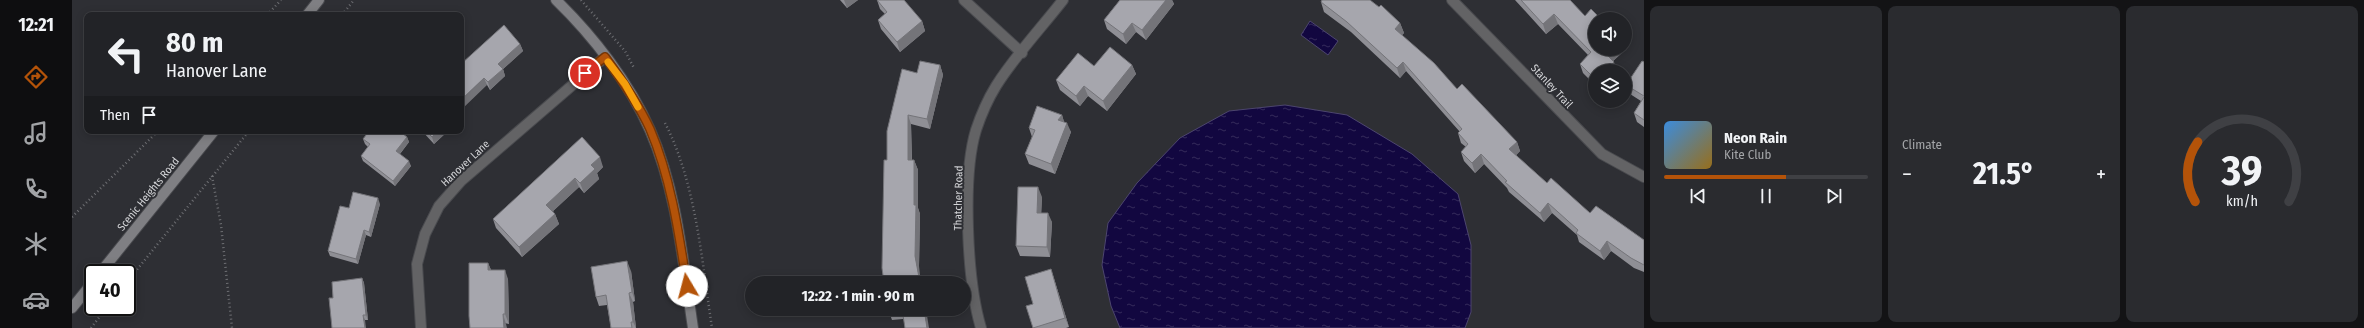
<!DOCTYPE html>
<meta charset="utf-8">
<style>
body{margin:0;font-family:"Fira Sans Condensed",sans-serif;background:#2a2b2f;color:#f1f3f6;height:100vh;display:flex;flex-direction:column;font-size:15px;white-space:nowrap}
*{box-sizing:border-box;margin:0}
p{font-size:13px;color:#a2a4a7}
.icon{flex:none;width:22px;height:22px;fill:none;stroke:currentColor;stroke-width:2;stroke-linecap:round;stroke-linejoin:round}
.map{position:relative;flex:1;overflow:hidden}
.details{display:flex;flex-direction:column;gap:6px;padding:6px;background:#131315;width:720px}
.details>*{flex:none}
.hud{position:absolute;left:12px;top:12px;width:380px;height:122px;border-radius:8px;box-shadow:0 2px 10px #0003,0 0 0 1px #3f4044;background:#222327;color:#f1f3f6;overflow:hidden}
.buttons{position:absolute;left:1516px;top:12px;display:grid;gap:8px}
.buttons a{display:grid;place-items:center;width:44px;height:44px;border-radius:50%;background:#222327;box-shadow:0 2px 10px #0003,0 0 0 1px #3f4044;font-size:20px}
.speed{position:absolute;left:12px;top:264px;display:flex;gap:8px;font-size:20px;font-weight:700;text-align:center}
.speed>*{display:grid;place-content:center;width:52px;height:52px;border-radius:50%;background:#222327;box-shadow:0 2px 10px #0003,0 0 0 1px #3f4044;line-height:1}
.speed .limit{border:2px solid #111;border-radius:6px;background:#fff;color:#111}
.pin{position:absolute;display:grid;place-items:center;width:34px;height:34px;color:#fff;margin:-17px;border:2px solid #fff;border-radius:50%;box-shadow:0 1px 4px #0007}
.me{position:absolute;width:44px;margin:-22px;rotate:352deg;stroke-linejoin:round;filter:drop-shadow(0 0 3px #0008)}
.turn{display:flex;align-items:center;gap:14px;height:84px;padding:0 16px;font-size:18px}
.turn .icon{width:52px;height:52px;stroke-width:2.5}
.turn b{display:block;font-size:28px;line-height:34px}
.then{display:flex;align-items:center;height:38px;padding:0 16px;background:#0003;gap:8px;font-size:15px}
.big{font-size:30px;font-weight:700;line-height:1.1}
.details .widget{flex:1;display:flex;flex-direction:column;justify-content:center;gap:6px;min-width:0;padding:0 14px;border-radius:8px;background:#2a2b2f}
.details .dial{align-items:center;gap:0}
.dial svg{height:104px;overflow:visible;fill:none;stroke:#3f4044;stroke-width:7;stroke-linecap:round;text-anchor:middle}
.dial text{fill:#f1f3f6;stroke:none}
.song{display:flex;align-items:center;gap:12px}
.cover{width:48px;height:48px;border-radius:6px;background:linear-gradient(135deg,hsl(210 70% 55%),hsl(40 70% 35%))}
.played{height:4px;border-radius:2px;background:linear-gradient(90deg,#b45309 60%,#3f4044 60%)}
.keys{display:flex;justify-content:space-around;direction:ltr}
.heat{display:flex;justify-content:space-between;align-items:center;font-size:22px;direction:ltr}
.details .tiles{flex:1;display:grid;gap:6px;grid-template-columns:repeat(3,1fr)}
.trip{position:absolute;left:673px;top:276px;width:226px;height:40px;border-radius:20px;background:#222327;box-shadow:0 2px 10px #0003,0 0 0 1px #3f4044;font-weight:700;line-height:40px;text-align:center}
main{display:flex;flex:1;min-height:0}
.menu{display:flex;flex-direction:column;width:72px;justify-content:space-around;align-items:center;background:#0e0e10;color:#a2a4a7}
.menu .icon{width:28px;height:28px}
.menu .selected{color:#b45309}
.menu b{font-size:18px;color:#f1f3f6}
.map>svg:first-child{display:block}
.water{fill:url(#water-ripples);stroke:#4c456e}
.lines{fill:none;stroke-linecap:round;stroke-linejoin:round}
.street-casing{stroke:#494a4e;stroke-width:12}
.secondary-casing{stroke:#494a4e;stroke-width:12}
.path{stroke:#6e6f73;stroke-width:2.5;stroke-dasharray:1 3;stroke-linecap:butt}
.street{stroke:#636365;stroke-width:10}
.secondary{stroke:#7f7f83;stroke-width:10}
.wall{fill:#8f8f95}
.shaded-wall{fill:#747479}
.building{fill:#a6a6ad;stroke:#747479}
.route-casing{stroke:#753606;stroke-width:10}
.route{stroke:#b45309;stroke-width:7}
.slow{stroke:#f59e0b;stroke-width:7}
.labels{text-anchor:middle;stroke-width:4;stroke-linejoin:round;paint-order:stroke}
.street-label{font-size:11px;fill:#d4d5d8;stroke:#2e2f34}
</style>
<main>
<nav class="menu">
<b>12:21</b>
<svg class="icon selected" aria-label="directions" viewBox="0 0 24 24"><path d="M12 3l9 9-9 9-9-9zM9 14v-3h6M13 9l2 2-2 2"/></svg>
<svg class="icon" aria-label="music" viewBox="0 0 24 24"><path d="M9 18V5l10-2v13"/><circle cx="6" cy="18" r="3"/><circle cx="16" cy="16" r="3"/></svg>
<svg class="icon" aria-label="phone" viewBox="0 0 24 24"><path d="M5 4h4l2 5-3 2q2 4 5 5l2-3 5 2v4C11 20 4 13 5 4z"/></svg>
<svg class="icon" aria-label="climate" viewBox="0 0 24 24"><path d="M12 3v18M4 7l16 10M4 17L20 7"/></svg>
<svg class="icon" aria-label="car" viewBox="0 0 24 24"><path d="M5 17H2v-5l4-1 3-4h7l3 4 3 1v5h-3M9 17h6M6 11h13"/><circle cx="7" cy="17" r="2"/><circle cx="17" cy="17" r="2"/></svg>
</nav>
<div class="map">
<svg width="1572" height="328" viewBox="0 0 1572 328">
<defs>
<pattern id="water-ripples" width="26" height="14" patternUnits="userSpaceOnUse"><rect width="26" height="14" fill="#120740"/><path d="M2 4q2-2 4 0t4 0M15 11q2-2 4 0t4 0" fill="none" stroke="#342a5b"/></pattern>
</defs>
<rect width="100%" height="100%" fill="#2e2f34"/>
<path class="water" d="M 1238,21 L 1266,41 L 1256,55 L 1229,35 Z
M 1213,105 L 1275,115 L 1340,154 L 1386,194 L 1399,245 L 1399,312 L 1393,328 L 1048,328 L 1039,306 L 1030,265 L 1036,223 L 1065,183 L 1108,138 L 1157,111 Z"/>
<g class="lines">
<g class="street-casing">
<path id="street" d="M 892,0 L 950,53
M 1380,0 L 1530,154 L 1572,177
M 349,328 L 345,264 L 353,234 L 367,206 L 389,181 L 533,57
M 909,328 C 895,281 890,176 904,130 C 909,115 916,99 924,86 C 942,57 970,27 991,0"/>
</g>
<g class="secondary-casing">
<path id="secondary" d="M 484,0 C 521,36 557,82 578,130 C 605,191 611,262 621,328
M 235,15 L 247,0
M 28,273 L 142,131
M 0,308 L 21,282"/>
</g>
<path class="path" d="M 509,0 L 553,51 L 562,68
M 195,15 L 209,0
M 270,15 L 282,0
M 593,123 C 624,183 630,262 640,328
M 140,176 L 149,225 L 160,328
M 0,217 L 86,131
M 55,282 L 177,131
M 19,328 L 35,307"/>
<use href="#street" class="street"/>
<use href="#secondary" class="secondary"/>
</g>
<path class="wall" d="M 768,0 L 786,0 L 775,8 Z
M 805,0 L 850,21 L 853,31 L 828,52 L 809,29 L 806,20 L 813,14 L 808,9 Z
M 1048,0 L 1100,0 L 1102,4 L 1074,40 L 1064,32 L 1054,44 L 1035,29 L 1032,20 Z
M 1443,0 L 1498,0 L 1523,49 L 1553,49 L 1553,50 L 1541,61 L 1545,71 L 1523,71 L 1523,85 L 1511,73 L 1508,64 L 1516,55 L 1486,24 L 1474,34 Z
M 1249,2 L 1328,23 L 1332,33 L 1330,35 L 1385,89 L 1445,142 L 1448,151 L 1444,155 L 1475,183 L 1518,213 L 1572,240 L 1572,272 L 1562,268 L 1539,251 L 1532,260 L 1507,242 L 1505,235 L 1480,213 L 1472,222 L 1437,192 L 1435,188 L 1412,164 L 1403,173 L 1392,161 L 1389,152 L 1394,147 L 1389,143 L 1386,133 L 1388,132 L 1334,71 L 1328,78 L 1279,32 L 1252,12 Z
M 448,44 L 451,51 L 431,69 L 433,76 L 418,90 L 415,85 L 389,64 Z
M 1572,62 L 1572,127 L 1565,122 L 1562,113 L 1569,101 L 1558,94 L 1554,85 Z
M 868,65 L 871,75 L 858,129 L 839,124 L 840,160 L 842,160 L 846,170 L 846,208 L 848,214 L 847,266 L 815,160 L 845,73 Z
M 1060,65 L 1064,74 L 1035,111 L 1016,96 L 1008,106 L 988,90 L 984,80 L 1022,66 Z
M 990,115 L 992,122 L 999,132 L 983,174 L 957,164 L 953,154 L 960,137 L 957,128 Z
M 350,131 L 376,131 L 362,144 Z
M 335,137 L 337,142 L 328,154 L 339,166 L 323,186 L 291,161 L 289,156 L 296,147 L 293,144 L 291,139 Z
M 510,137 L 531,167 L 525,173 L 527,179 L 512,193 L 507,187 L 481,211 L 483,214 L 487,224 L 450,257 L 424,228 L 421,219 Z
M 970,197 L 969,213 L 980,222 L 978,257 L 948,256 L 944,246 Z
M 308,204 L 299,237 L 294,235 L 286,264 L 258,256 L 256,251 L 277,208 Z
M 416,263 L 419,270 L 436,279 L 437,324 L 397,316 Z
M 979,269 L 997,327 L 994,328 L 961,328 Z
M 559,271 L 563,301 L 561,302 L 564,328 L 539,328 L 535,305 L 527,306 L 524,297 Z
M 290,278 L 292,283 L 296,320 L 293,320 L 261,298 Z
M 816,309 L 854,309 L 831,319 L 820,320 Z"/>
<path class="shaded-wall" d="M 772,0 L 786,0 L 775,8 Z
M 1094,0 L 1100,0 L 1102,4 L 1074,40 L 1070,30 Z
M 1482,14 L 1486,24 L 1474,34 L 1471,24 Z
M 850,21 L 853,31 L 828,52 L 825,42 Z
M 1060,23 L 1064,32 L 1054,44 L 1051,34 Z
M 1328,23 L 1332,33 L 1327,38 L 1323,29 Z
M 448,44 L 451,51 L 429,71 L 426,64 Z
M 1541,49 L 1553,49 L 1553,50 L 1538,64 L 1535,55 Z
M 1331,62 L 1334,71 L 1328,78 L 1325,68 Z
M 1542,62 L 1545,71 L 1533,71 Z
M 868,65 L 871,75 L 858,129 L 855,119 Z
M 1060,65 L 1064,74 L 1035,111 L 1031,101 Z
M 431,69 L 433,76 L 418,90 L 416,82 Z
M 412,78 L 415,85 L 389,110 L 389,100 Z
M 1012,86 L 1016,96 L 1008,106 L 1004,96 Z
M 836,115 L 839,124 L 840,170 L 836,160 Z
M 990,115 L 993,125 L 986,120 Z
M 995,123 L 999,132 L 983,174 L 979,164 Z
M 366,131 L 376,131 L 362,144 L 360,137 Z
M 335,137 L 337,142 L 326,156 L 324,151 Z
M 1445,142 L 1448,151 L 1441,159 L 1437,149 Z
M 1409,154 L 1412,164 L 1403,173 L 1400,163 Z
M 528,157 L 531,167 L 525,173 L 527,179 L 512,193 L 508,183 L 519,165 Z
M 842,160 L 846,170 L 846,208 L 848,214 L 847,266 L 849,283 L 848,283 L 843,256 L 842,205 Z
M 337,161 L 339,166 L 323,186 L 321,181 Z
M 503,178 L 507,187 L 478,214 L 474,205 Z
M 966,187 L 970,197 L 969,222 L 965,213 Z
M 306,198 L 308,204 L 299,237 L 297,232 Z
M 1476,203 L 1480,213 L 1472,222 L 1468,213 Z
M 976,213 L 980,222 L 978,257 L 975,247 Z
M 483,214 L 487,224 L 450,257 L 447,247 Z
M 292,230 L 294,235 L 286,264 L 284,259 Z
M 1535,241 L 1539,251 L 1532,260 L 1528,251 Z
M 555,261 L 559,271 L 563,301 L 560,292 Z
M 416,263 L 420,272 L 416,270 Z
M 979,269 L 982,279 L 997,327 L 993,318 Z
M 433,270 L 436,279 L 437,324 L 433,314 Z
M 290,278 L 292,283 L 296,320 L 294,315 Z
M 557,293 L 561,302 L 564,328 L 561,322 Z
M 852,309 L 854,309 L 857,328 L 855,328 Z
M 431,314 L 434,324 L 435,328 L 432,328 Z
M 291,315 L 293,320 L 294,328 L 293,328 Z"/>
<path class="building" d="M 805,0 L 832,0 L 850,21 L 825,42 L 806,20 L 815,12 Z
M 1048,0 L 1094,0 L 1070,30 L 1060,23 L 1051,34 L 1032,20 Z
M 1250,0 L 1298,0 L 1307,7 L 1309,5 L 1328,23 L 1323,29 L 1362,63 L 1385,89 L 1390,84 L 1445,142 L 1437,149 L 1475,183 L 1479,178 L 1518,213 L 1524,206 L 1572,240 L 1572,265 L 1559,258 L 1535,241 L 1528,251 L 1504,233 L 1506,230 L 1476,203 L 1468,213 L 1433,182 L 1435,181 L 1409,154 L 1400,163 L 1389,152 L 1396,144 L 1386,133 L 1390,129 L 1331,62 L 1325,68 L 1275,22 L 1249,2 Z
M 1449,0 L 1498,0 L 1513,16 L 1519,9 L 1529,19 L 1523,19 L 1523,49 L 1541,49 L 1535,55 L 1542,62 L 1533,71 L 1523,71 L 1523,79 L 1508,64 L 1519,52 L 1482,14 L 1471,24 Z
M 432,25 L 448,44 L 426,64 L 431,69 L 416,82 L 412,78 L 389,100 L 389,64 Z
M 1038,47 L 1060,65 L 1031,101 L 1012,86 L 1004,96 L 984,80 L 1006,53 L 1022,66 Z
M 848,61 L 868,65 L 855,119 L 836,115 L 836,160 L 842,160 L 842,205 L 844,205 L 843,256 L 848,283 L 812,283 L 810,268 L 812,160 L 815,160 L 815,131 L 830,69 L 845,73 Z
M 1570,61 L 1572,62 L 1572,96 L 1554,85 Z
M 1572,97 L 1572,120 L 1562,113 Z
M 965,106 L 990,115 L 986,120 L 995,123 L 979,164 L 953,154 L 963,130 L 957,128 Z
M 297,131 L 327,131 L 335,137 L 324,151 L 337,161 L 321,181 L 289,156 L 298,144 L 291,139 Z
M 354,131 L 366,131 L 360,137 Z
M 510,137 L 528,157 L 519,165 L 523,169 L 508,183 L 503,178 L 474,205 L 483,214 L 447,247 L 421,219 Z
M 946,187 L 966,187 L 965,213 L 976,213 L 975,247 L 944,246 Z
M 281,192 L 306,198 L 297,232 L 292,230 L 284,259 L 256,251 L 268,206 L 277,208 Z
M 555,261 L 560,292 L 557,293 L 561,322 L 559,322 L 560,328 L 539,328 L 534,295 L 524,297 L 519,267 Z
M 397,263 L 416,263 L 416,270 L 433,270 L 433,314 L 431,314 L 432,328 L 398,328 L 397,316 Z
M 979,269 L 993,318 L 961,328 L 954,306 L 961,304 L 953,277 Z
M 290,278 L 294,315 L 291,315 L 293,328 L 260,328 L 257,298 L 261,298 L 260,282 Z
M 816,309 L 829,309 L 816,311 Z
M 830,309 L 852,309 L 855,328 L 833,328 Z"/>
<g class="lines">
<g class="route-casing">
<path id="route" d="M 513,73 L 533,57 C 550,80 566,103 578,129 C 599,178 607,234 615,286"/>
</g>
<use href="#route" class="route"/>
<path class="slow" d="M 536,62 L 553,84 L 566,107"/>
</g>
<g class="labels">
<g class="street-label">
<text transform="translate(1480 86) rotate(47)" y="4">Stanley Trail</text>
<text transform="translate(393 163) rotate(-43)" y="4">Hanover Lane</text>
<text transform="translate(76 194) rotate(-51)" y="4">Scenic Heights Road</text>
<text transform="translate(886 198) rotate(-89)" y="4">Thatcher Road</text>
</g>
</g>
</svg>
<div class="buttons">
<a><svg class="icon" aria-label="sound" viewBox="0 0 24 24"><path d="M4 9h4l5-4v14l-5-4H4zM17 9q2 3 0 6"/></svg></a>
<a><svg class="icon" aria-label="layers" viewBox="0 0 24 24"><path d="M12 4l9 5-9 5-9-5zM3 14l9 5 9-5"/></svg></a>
</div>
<div class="speed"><div class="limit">40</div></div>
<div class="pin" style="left:513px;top:73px;background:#d93025"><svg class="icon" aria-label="arrive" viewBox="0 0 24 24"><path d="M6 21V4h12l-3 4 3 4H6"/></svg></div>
<svg class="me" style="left:615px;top:286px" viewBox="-20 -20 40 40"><circle r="19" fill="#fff"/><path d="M0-13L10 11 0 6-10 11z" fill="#b45309"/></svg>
<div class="trip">12:22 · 1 min · 90 m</div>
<div class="hud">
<div class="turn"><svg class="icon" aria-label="left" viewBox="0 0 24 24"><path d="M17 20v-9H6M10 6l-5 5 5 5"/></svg><div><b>80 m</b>Hanover Lane</div></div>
<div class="then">Then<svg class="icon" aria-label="arrive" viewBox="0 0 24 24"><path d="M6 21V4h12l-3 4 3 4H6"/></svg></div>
</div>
</div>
<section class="details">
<div class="tiles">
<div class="widget">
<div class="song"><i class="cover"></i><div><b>Neon Rain</b><p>Kite Club</p></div></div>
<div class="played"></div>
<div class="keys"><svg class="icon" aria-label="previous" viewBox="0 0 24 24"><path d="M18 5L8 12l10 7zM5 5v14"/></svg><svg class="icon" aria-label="pause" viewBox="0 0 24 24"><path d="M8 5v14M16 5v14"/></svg><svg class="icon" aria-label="next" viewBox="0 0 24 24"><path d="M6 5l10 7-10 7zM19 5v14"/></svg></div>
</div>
<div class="widget"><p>Climate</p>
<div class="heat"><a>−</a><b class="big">21.5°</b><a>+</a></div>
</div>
<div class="widget dial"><svg viewBox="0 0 100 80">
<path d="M14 69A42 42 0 1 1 86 69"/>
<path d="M14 69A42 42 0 0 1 16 23" stroke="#b45309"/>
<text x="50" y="56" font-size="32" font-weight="700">39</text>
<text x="50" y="72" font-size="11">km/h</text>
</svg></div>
</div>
</section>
</main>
